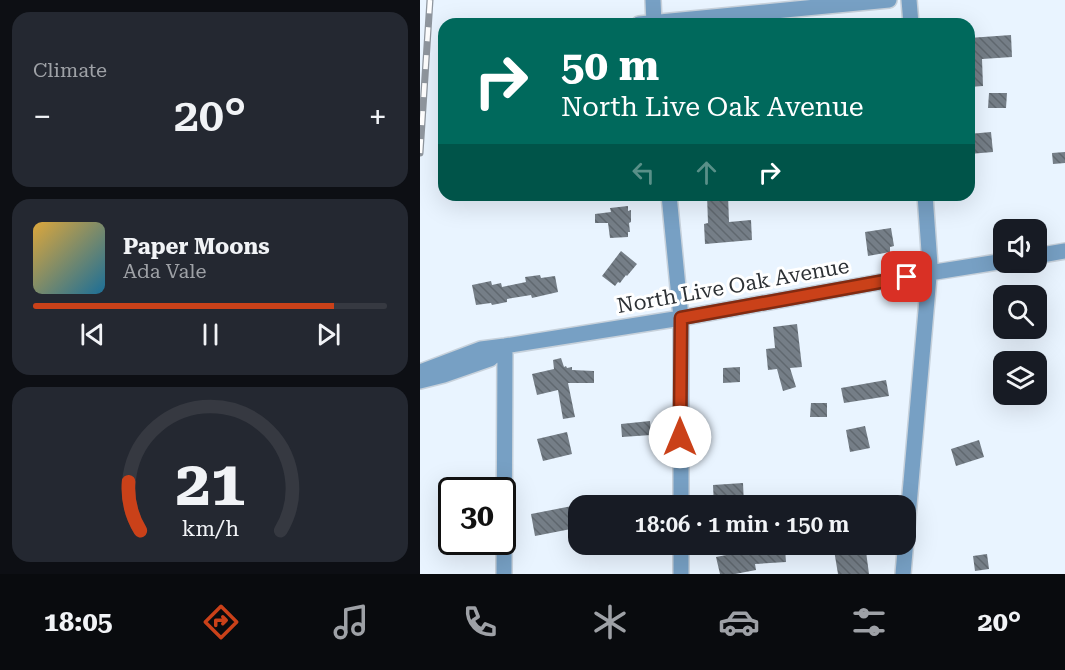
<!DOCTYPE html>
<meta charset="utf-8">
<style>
body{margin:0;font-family:"Roboto Serif",serif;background:#242831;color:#f1f3f6;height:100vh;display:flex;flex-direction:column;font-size:22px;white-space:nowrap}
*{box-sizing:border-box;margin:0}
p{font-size:20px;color:#9ea1a6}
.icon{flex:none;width:33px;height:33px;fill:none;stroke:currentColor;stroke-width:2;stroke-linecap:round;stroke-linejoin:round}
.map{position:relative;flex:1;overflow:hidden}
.sheet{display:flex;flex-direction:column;gap:12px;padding:12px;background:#0d0f14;width:420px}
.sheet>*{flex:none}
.top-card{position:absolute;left:18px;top:18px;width:537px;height:183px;border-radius:18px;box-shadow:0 6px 24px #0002;background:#00695c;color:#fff;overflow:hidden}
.controls{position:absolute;left:573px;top:219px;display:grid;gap:12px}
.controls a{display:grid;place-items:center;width:54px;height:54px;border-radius:12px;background:#171b24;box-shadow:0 6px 24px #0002;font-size:30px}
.speed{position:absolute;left:18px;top:477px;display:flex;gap:12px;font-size:30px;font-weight:700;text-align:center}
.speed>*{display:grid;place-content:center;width:78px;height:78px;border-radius:50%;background:#171b24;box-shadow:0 6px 24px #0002;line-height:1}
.speed .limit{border:3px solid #111;border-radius:9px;background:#fff;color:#111}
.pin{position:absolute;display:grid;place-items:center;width:51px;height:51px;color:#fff;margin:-26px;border-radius:12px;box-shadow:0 3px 9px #0006}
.me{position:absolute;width:66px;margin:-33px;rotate:0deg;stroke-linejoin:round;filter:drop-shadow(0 0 4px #0008)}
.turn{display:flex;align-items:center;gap:21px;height:126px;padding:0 24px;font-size:27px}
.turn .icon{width:78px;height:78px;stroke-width:2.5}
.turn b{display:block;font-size:42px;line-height:51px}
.lanes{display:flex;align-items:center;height:57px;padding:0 24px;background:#0003;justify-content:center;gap:30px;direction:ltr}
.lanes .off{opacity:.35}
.big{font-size:45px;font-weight:600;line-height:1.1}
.sheet .widget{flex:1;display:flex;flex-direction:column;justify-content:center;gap:9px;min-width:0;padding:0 21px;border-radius:18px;background:#242831}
.sheet .dial{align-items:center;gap:0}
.dial svg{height:156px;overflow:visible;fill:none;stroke:#363941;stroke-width:7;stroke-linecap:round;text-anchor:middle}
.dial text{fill:#f1f3f6;stroke:none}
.song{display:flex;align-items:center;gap:18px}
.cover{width:72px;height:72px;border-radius:9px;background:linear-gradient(135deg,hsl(40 70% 55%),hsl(200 70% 35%))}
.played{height:6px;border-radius:3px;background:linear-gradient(90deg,#ca4119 85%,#363941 85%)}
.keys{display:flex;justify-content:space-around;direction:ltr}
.heat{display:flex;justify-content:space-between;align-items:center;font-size:33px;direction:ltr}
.trip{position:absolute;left:148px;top:495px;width:348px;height:60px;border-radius:18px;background:#171b24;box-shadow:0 6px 24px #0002;font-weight:600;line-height:60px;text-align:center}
.menu{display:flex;height:96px;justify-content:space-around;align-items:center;background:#090b0e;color:#9ea1a6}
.menu .icon{width:42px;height:42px}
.menu .current{color:#ca4119}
.menu b{font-size:27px;color:#f1f3f6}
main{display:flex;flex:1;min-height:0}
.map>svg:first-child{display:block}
.building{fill:url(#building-back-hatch)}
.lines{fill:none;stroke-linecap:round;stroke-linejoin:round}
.minor-casing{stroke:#c7d1db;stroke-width:18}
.minor{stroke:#77a0c4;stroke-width:15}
.rail-casing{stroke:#8f969e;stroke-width:7}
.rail{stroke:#fff;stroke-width:4.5;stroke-dasharray:14;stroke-linecap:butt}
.route-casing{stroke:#832a10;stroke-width:15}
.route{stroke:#ca4119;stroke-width:10}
.labels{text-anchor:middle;stroke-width:6;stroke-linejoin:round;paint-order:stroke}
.street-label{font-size:21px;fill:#2d3135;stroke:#fff}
</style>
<main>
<section class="sheet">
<div class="widget"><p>Climate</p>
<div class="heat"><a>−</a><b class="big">20°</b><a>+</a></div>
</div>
<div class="widget">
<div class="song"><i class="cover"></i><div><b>Paper Moons</b><p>Ada Vale</p></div></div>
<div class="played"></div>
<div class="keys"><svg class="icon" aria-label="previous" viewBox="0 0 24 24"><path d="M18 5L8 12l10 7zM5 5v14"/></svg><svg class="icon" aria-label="pause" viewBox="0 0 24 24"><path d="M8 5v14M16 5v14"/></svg><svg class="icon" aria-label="next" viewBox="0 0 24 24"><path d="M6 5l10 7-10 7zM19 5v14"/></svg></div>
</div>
<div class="widget dial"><svg viewBox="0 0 100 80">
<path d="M14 69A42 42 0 1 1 86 69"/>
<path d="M14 69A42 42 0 0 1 8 44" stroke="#ca4119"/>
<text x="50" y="56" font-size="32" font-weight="700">21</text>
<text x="50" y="72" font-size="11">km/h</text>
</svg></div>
</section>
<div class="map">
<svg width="645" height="574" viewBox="0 0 645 574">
<defs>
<pattern id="building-back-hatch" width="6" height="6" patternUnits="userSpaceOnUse" patternTransform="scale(1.5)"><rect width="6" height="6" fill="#757e87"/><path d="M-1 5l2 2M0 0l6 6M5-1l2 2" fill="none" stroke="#60686f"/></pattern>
</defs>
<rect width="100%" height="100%" fill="#e9f4ff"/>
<path class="building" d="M 591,35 L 592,57 L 562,59 L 563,86 L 549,87 L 549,38 Z
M 569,93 L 587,93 L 586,108 L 568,108 Z
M 571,132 L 573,152 L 549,154 L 549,134 Z
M 645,152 L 645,163 L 633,164 L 632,153 Z
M 287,195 L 308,195 L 309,222 L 331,220 L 332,240 L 285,244 L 284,224 L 288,223 Z
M 208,206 L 208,211 L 211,210 L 211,222 L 209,223 L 210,232 L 208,232 L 208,237 L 190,238 L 188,223 L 175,223 L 175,214 L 191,212 L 190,208 Z
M 471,228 L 474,246 L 470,247 L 470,252 L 448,256 L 445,232 Z
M 201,251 L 217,264 L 207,276 L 206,275 L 200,283 L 198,282 L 195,286 L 182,276 Z
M 120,275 L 121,278 L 135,276 L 138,292 L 112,298 L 111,295 L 87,299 L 87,302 L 72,305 L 71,303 L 56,305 L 52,285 L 71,281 L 72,285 L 81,283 L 82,287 L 106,282 L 105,277 Z
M 377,324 L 382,367 L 370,368 L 376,387 L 363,391 L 357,369 L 348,370 L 346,349 L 355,348 L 353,327 Z
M 141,358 L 144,367 L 146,366 L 147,368 L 152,367 L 152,370 L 174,371 L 174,383 L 148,383 L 155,417 L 143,419 L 138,390 L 117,395 L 112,374 L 134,369 L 133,360 Z
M 320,367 L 320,382 L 303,383 L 303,368 Z
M 466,380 L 469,396 L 424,403 L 421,388 Z
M 391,403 L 407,403 L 407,417 L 390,417 Z
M 230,421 L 231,435 L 202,437 L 201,424 Z
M 445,426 L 450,448 L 430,452 L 426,430 Z
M 147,432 L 152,454 L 123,461 L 117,439 Z
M 559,440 L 564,457 L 536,466 L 531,449 Z
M 29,478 L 49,478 L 49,490 L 28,490 Z
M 323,483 L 324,505 L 294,506 L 293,485 Z
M 152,506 L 156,528 L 115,536 L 111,514 Z
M 413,544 L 445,544 L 449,574 L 418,574 Z
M 365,549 L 366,562 L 335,564 L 336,570 L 315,574 L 300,574 L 296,557 L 332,550 L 332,551 Z
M 567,554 L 569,569 L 555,571 L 553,556 Z"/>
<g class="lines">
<g class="minor-casing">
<path id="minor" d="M 233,0 L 234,24
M 489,0 L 491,24
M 219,24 L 469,0
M 249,195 L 261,318 L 261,506
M 616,256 L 645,251
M 0,372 L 61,349 L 85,346 L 261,318 L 509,273 L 584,261
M 0,381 L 24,375 L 70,359 L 85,346
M 261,544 L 261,574
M 84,574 L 85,346
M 483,574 L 510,265 L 505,195"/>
</g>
<use href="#minor" class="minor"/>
<g class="rail-casing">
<path id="rail" d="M 0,153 L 10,0"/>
</g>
<use href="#rail" class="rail"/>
</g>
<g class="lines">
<g class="route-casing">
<path id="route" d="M 260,437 L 261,318 L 487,277"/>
</g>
<use href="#route" class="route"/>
</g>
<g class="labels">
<g class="street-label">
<text transform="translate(313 286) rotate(-10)" y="7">North Live Oak Avenue</text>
</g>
</g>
</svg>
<div class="controls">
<a><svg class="icon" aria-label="sound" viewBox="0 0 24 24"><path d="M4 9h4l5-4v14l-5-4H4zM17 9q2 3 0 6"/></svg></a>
<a><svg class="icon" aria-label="search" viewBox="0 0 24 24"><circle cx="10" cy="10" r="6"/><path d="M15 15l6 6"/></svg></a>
<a><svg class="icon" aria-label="layers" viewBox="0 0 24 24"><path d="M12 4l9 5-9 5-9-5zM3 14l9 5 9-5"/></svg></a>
</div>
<div class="speed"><div class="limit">30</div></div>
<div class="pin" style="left:487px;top:277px;background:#d93025"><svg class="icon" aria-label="arrive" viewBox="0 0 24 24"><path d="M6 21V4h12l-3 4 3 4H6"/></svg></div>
<svg class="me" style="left:260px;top:437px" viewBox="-20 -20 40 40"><circle r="19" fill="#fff"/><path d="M0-13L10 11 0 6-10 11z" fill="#ca4119"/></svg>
<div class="trip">18:06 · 1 min · 150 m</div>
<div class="top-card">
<div class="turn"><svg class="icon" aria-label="right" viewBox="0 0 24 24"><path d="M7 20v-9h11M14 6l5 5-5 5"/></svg><div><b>50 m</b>North Live Oak Avenue</div></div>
<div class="lanes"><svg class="icon off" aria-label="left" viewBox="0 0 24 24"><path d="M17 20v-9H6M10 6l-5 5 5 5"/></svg><svg class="icon off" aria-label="ahead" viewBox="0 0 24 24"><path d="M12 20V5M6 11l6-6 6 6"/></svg><svg class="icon" aria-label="right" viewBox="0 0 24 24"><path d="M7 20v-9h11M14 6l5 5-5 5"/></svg></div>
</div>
</div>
</main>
<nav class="menu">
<b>18:05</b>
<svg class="icon current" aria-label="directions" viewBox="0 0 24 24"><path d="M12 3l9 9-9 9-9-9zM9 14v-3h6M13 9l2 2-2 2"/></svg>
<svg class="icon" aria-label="music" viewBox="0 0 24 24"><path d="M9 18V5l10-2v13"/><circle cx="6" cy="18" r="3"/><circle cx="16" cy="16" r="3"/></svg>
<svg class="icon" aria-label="phone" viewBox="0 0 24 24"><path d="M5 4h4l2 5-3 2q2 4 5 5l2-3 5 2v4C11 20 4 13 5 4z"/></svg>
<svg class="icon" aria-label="climate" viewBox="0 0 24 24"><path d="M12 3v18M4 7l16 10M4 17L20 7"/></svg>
<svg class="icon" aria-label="car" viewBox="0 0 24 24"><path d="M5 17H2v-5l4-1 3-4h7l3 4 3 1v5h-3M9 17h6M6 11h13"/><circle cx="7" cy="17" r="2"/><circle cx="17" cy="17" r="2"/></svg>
<svg class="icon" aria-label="filters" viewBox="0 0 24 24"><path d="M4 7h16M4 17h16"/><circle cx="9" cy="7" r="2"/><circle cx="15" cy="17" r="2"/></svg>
<b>20°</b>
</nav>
